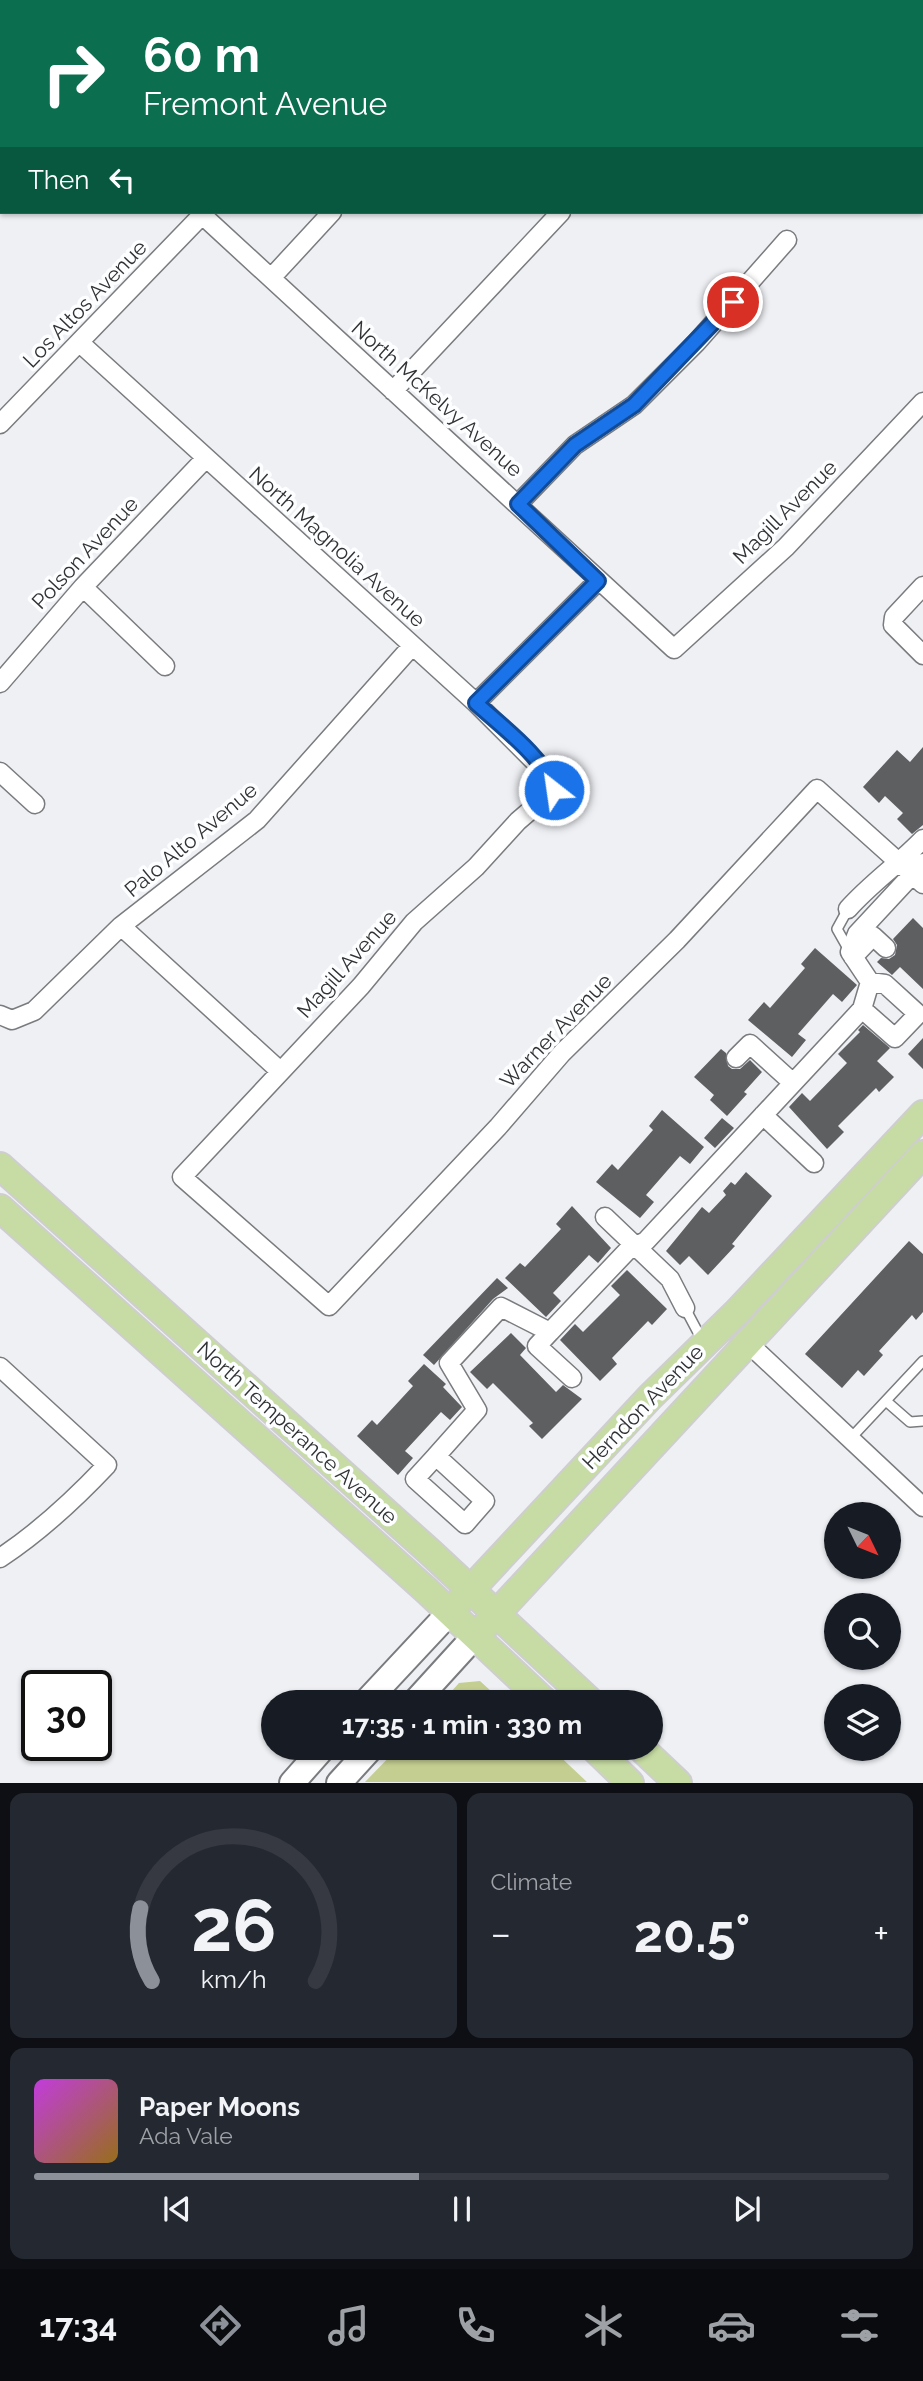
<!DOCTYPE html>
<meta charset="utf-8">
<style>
body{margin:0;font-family:Raleway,sans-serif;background:#242831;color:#f1f3f6;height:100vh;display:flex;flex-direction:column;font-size:26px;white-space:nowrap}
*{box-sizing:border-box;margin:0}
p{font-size:23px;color:#9ea1a6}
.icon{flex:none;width:38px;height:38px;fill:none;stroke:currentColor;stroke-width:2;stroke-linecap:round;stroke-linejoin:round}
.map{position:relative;height:1783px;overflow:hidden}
.details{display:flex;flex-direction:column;gap:10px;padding:10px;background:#0d0f14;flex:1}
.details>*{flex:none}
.banner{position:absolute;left:0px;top:0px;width:924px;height:214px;box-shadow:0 2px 5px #0004;background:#0b6e4f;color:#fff;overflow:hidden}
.needle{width:46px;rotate:133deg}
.tools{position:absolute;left:824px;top:1502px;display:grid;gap:14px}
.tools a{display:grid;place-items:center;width:77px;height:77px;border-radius:50%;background:#171b24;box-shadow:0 2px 5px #0004;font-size:35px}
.speed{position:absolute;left:21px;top:1670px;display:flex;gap:14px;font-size:35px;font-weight:700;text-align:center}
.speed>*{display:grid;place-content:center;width:91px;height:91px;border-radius:50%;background:#171b24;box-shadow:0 2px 5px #0004;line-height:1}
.speed .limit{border:4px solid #111;border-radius:10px;background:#fff;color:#111}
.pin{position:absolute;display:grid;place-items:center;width:60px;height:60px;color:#fff;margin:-30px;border:4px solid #fff;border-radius:50%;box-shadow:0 2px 7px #0007}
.me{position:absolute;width:77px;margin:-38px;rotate:330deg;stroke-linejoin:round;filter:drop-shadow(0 0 5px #0008)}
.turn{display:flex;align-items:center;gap:24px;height:147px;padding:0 28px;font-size:32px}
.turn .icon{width:91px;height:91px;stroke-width:2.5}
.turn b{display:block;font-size:49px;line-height:60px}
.then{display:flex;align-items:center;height:66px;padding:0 28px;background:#0003;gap:14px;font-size:26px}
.big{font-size:52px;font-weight:700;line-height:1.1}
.details .widget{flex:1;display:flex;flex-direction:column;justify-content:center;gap:10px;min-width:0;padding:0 24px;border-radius:14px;background:#242831}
.details .dial{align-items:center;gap:0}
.dial svg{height:182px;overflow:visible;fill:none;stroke:#363941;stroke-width:7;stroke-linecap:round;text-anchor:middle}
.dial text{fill:#f1f3f6;stroke:none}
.song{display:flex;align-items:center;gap:21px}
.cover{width:84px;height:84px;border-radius:10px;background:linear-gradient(135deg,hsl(290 70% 55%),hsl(40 70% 35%))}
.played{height:7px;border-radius:4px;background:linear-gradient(90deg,#8c9099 45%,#363941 45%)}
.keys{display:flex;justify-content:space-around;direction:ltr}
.heat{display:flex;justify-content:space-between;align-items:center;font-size:38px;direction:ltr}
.details .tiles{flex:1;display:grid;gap:10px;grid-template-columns:1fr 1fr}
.widget:last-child{grid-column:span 2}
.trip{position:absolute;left:261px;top:1690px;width:402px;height:70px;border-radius:35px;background:#171b24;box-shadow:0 2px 5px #0004;font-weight:700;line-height:70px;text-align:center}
.tabs{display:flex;height:112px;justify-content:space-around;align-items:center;background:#090b0e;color:#9ea1a6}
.tabs .icon{width:49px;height:49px}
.tabs .selected{color:#8c9099}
.tabs b{font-size:32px;color:#f1f3f6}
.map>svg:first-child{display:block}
.green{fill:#c4ce91}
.building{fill:#5d5f61}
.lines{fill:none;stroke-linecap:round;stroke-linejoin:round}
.service-casing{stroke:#797b7e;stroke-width:12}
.minor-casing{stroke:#797b7e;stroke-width:21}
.secondary-casing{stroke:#797b7e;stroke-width:28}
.primary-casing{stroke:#cecece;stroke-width:30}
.service{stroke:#fff;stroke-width:9}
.minor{stroke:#fff;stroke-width:18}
.secondary{stroke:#fff;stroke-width:24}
.primary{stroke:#c7dca4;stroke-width:26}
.route-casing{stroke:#114b97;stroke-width:18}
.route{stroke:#1a73e8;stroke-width:12}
.labels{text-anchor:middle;stroke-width:7;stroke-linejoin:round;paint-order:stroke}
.street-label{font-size:21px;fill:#313233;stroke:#fdfeff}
</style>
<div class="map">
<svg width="923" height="1783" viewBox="0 0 923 1783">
<rect width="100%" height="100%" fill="#eef0f4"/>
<path class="green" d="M 480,1681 L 504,1703 L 441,1703 L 459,1683 Z
M 398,1748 L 551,1748 L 587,1782 L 365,1782 Z"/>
<path class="building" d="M 923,747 L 923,825 L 912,834 L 897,819 L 903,813 L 885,796 L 879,803 L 863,787 L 897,750 L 910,762 Z
M 913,918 L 923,928 L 923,989 L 900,967 L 892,975 L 877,962 L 881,958 L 889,959 L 895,955 L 897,945 L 893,939 Z
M 815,948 L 857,985 L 842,1002 L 833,994 L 798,1034 L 806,1040 L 792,1057 L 748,1020 L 764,1002 L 770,1008 L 805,968 L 801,964 Z
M 863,1025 L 890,1048 L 877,1061 L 894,1077 L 879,1092 L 876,1088 L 838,1126 L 844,1132 L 827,1149 L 789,1107 L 802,1093 L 810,1101 L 847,1063 L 838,1054 L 860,1032 L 858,1030 Z
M 923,1038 L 923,1069 L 908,1054 Z
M 721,1049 L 726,1053 L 728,1066 L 732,1069 L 740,1069 L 750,1060 L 762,1072 L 744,1092 L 747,1094 L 727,1116 L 710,1100 L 714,1095 L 694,1077 Z
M 662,1110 L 704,1147 L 690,1164 L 680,1156 L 646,1195 L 654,1202 L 640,1218 L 596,1182 L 612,1164 L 618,1170 L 653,1130 L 649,1126 Z
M 722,1118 L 734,1128 L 715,1148 L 704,1138 Z
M 746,1172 L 772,1196 L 732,1244 L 735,1246 L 708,1275 L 689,1256 L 680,1265 L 666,1251 L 702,1207 L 709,1213 L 726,1195 L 723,1191 L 731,1182 L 735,1185 Z
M 572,1206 L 611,1248 L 598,1263 L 589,1255 L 553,1293 L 561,1301 L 546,1317 L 505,1278 L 520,1263 L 525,1267 L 561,1229 L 556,1224 Z
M 909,1241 L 923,1254 L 923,1312 L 916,1320 L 912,1315 L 879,1351 L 883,1355 L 864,1376 L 858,1370 L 842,1388 L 805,1354 Z
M 627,1270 L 667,1309 L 652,1325 L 648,1321 L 612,1358 L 617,1364 L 600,1381 L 560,1340 L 575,1324 L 583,1332 L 620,1295 L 611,1286 Z
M 497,1278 L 508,1288 L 493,1299 L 434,1365 L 423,1355 Z
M 511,1333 L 526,1348 L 520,1355 L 556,1392 L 563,1385 L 582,1399 L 542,1439 L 529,1426 L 533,1423 L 493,1383 L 487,1389 L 470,1372 Z
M 424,1364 L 446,1384 L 443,1387 L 462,1407 L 450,1420 L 441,1412 L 405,1451 L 413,1458 L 398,1475 L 357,1436 L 372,1420 L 377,1425 L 413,1386 L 408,1381 Z"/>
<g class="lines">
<g class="service-casing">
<path id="service" d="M 848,909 L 837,929 L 850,952
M 685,1308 L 702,1340
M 886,1401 L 910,1422 L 923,1421
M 850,1439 L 923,1361"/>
</g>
<g class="minor-casing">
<path id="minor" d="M 243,0 L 244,2
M 372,0 L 374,2
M 611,0 L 613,2
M 310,2 L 312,0
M 730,2 L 731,0
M 0,27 L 2,28
M 199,212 L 674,649 L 786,547 L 923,402
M 272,277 L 332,212
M 80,343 L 476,703 L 551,778 L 554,790 L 518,821 L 476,867 L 414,922 L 361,986 L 182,1177 L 329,1306 L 498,1127 L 562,1053 L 677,940 L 817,789 L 923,884
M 393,391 L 561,212
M 0,424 L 202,215
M 518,504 L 575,445 L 634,405 L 696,343 L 787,240
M 923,586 L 894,617 L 893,625 L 923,655
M 83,587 L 165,666
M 0,683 L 83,587 L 206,458
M 476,703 L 598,581
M 0,772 L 35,804
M 848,909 C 871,883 899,864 923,839
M 121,926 L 280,1071
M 853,957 L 873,936 L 886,948
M 862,1009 L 895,1038 L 918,1014 L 885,984 L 870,982
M 0,1015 L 12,1020 L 34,1011 L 121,926 L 257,820 L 412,646
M 736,1058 L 750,1044 L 793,1083
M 763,1115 L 814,1163
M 605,1217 L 670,1279 L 685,1308
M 550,1332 L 537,1346 L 572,1378
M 749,1344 L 923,1507
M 0,1367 L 107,1465 C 74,1500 41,1531 0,1558
M 436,1456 L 477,1410 L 449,1363 L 501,1307 L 550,1332 L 628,1250 L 646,1241 L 862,1009 L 870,982 L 850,952 L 857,934 L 923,863
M 436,1456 L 485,1501 L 465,1524 L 415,1479 Z"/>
</g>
<g class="secondary-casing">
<path id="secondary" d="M 365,1703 L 450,1612
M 414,1703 L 475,1636
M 292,1783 L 323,1748
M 339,1783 L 371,1748"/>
</g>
<g class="primary-casing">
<path id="primary" d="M 0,1166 L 430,1552 L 592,1703
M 0,1208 L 426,1590 L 546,1703
M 458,1603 L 650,1397 L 737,1312 L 923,1114
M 486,1625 L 923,1154
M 594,1748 L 630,1783
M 641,1748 L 678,1783"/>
</g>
<use href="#service" class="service"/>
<use href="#minor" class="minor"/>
<use href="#secondary" class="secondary"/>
<use href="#primary" class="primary"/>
</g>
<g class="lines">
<g class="route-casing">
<path id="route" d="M 554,790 C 547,760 499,724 476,703 L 598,581 L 518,504 L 575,445 L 634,405 L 733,302"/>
</g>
<use href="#route" class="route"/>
</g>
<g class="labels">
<g class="street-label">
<text transform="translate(85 304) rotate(-46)" y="7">Los Altos Avenue</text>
<text transform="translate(437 399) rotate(42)" y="7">North McKelvy Avenue</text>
<text transform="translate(785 512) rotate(-45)" y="7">Magill Avenue</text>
<text transform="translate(337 547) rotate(42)" y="7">North Magnolia Avenue</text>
<text transform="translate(85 553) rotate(-47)" y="7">Polson Avenue</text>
<text transform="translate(191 840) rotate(-40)" y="7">Palo Alto Avenue</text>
<text transform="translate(347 964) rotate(-48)" y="7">Magill Avenue</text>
<text transform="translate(556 1031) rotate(-46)" y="7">Warner Avenue</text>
<text transform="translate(643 1407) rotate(-46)" y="7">Herndon Avenue</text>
<text transform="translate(297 1433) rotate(42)" y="7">North Temperance Avenue</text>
</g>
</g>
</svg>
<div class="tools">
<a><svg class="needle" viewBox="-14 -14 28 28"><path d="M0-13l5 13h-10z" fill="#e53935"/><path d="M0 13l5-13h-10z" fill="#9ea1a6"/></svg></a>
<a><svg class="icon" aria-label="search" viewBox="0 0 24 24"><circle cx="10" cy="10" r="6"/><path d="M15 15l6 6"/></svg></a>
<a><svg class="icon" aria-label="layers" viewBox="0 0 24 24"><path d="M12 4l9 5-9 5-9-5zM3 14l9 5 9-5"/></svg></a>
</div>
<div class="speed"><div class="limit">30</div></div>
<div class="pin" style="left:733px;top:302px;background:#d93025"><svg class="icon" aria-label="arrive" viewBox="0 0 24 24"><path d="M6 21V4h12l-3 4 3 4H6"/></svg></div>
<svg class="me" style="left:554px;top:790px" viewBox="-20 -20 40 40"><circle r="17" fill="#1a73e8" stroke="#fff" stroke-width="3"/><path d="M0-11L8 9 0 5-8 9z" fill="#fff"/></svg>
<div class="trip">17:35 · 1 min · 330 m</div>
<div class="banner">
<div class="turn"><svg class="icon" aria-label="right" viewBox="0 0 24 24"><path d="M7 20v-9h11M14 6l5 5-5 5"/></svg><div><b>60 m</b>Fremont Avenue</div></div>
<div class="then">Then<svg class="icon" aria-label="left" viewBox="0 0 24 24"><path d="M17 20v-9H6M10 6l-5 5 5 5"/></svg></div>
</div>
</div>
<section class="details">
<div class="tiles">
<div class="widget dial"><svg viewBox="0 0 100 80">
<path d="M14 69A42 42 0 1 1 86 69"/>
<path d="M14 69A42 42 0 0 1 9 37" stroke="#8c9099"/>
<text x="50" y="56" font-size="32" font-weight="700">26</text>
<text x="50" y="72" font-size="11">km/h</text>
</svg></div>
<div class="widget"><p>Climate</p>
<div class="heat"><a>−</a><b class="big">20.5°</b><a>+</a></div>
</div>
<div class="widget">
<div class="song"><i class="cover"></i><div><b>Paper Moons</b><p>Ada Vale</p></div></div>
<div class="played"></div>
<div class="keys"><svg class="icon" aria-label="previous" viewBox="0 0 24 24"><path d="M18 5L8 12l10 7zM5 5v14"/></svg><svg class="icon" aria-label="pause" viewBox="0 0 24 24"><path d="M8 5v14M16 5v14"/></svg><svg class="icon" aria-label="next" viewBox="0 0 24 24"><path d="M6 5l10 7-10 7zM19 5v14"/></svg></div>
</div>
</div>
</section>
<nav class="tabs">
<b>17:34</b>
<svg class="icon selected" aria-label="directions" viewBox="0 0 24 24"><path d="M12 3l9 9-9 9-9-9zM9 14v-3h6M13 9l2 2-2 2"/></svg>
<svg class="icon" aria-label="music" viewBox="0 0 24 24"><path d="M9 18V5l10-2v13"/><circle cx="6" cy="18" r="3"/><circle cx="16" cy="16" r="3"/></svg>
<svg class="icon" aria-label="phone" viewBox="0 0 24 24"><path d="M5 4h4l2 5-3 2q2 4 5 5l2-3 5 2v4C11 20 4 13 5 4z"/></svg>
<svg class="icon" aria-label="climate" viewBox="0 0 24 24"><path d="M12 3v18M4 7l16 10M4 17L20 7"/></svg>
<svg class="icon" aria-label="car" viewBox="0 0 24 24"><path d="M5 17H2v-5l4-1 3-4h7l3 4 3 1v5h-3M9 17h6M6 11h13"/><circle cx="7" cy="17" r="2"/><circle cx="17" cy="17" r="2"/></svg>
<svg class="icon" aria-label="filters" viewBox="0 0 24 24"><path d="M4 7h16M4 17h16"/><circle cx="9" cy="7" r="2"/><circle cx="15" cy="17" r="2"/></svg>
</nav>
